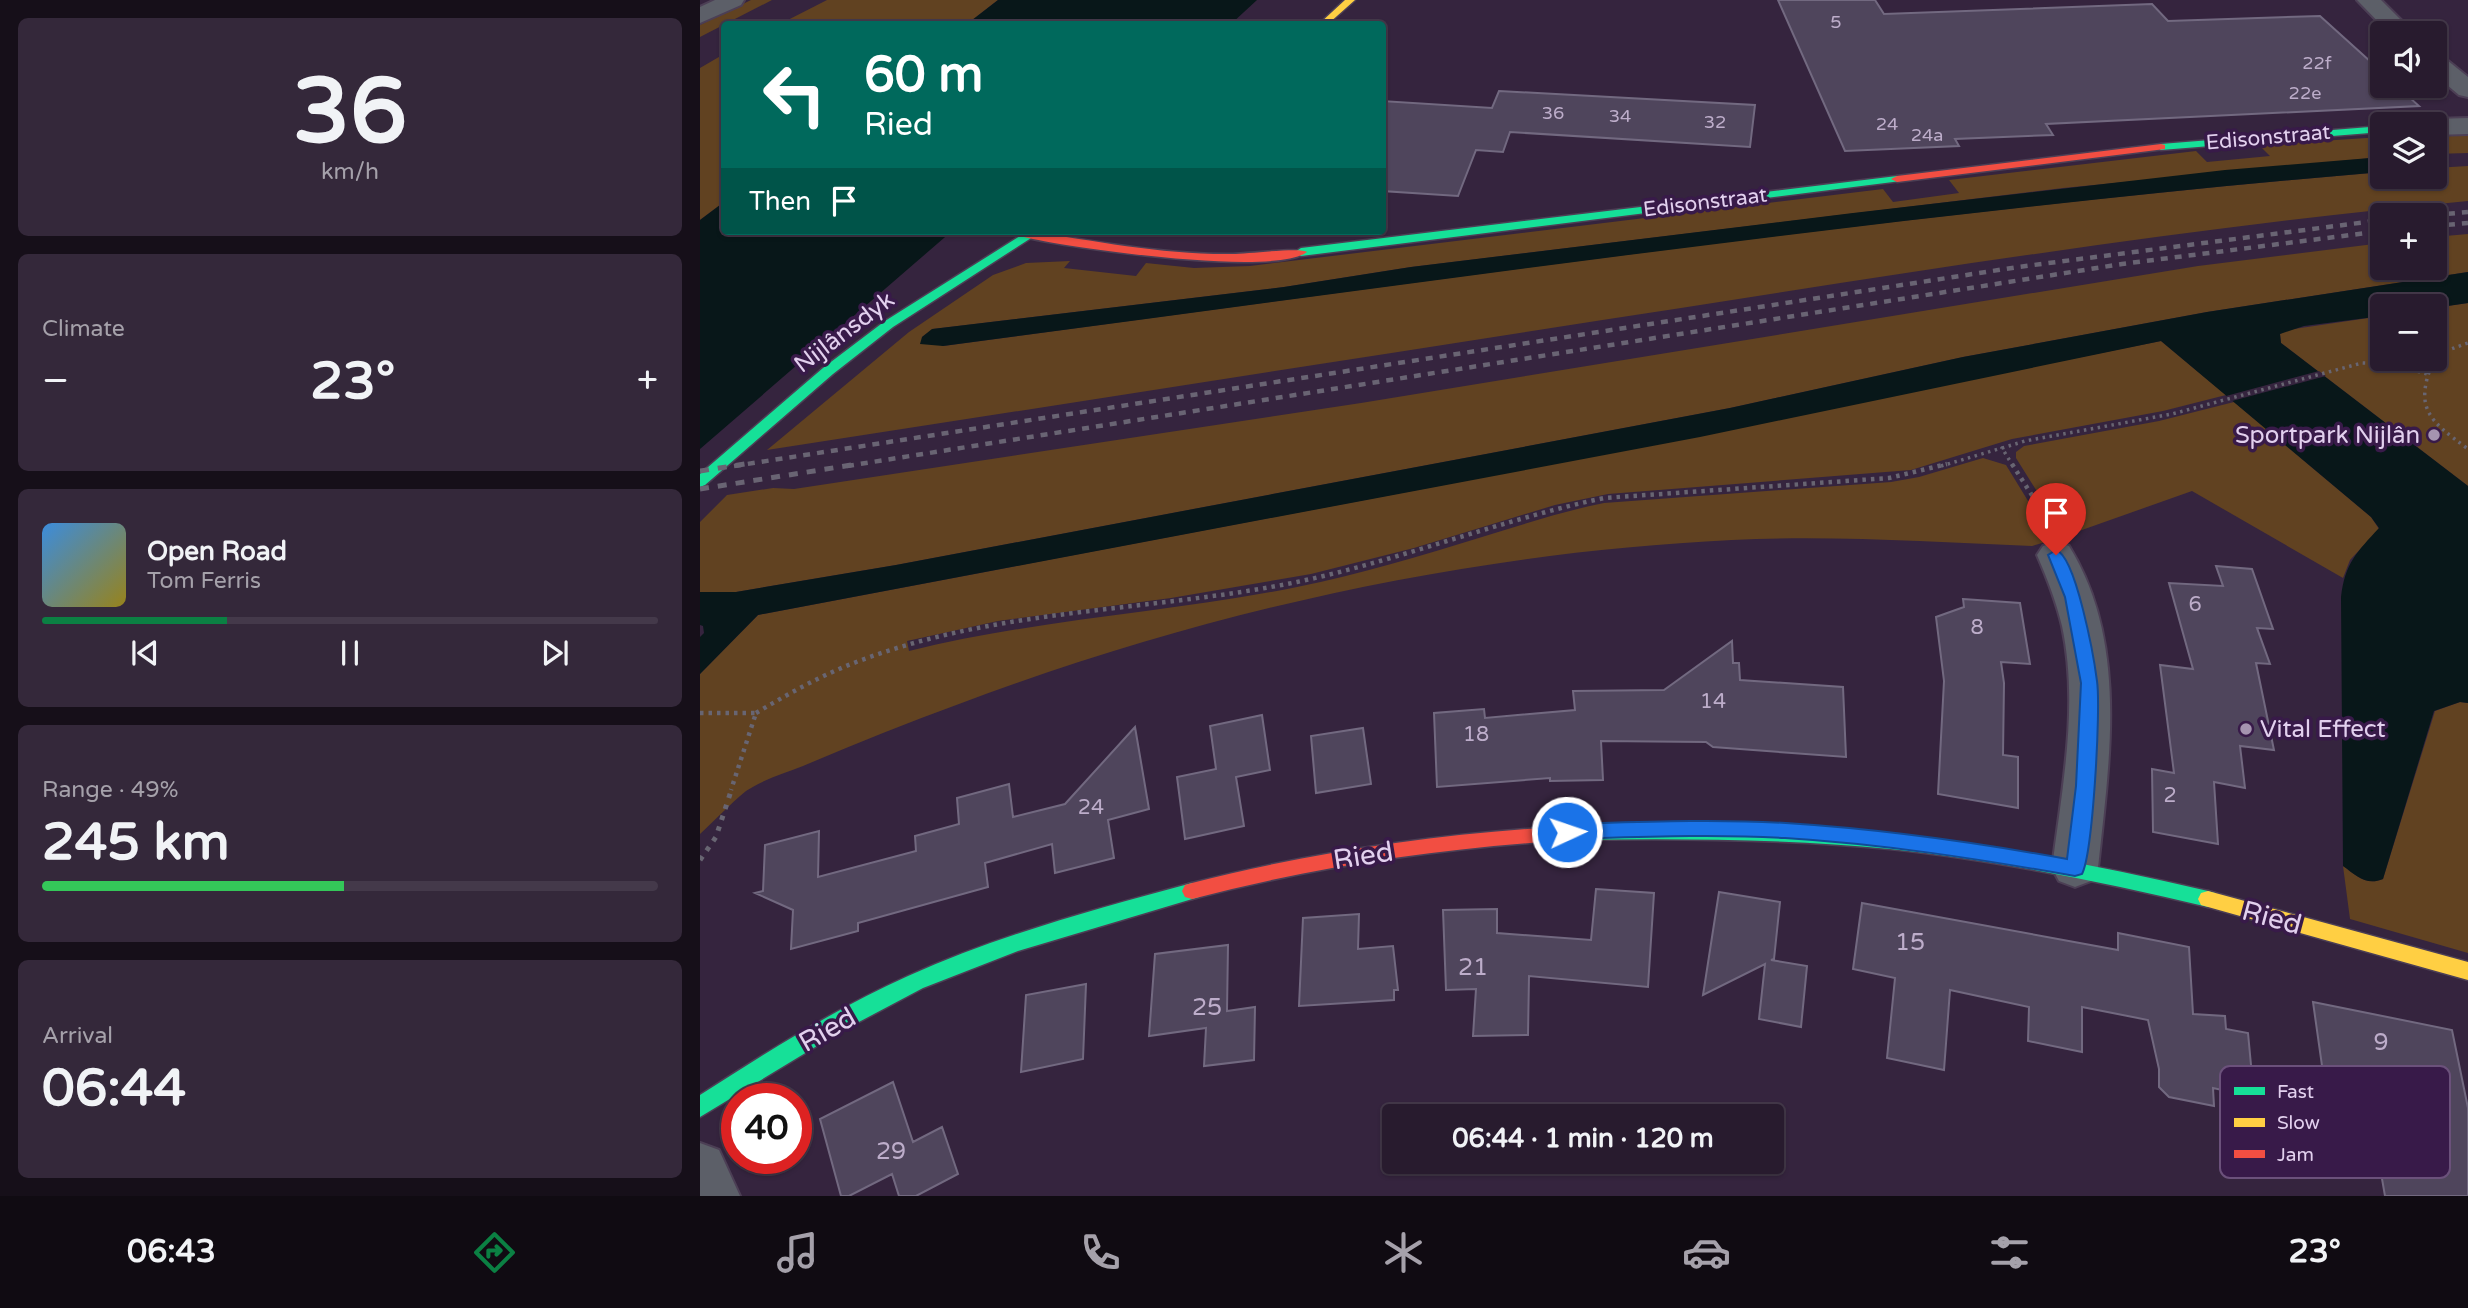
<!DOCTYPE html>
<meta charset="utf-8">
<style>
body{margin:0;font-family:"Varela Round",sans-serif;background:#34283a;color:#f1f3f6;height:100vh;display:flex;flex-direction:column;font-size:26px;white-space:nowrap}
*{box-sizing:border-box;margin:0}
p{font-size:23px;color:#a5a1aa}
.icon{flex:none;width:38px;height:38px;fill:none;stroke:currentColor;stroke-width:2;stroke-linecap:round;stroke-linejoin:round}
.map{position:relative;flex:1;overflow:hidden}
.drawer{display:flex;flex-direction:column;gap:18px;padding:18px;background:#160f19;width:700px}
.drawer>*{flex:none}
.banner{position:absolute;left:21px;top:21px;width:665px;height:214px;border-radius:7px;box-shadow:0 2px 5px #0004,0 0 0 2px #44394a;background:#00695c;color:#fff;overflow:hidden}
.controls{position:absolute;left:1670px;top:21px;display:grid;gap:14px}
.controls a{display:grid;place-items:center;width:77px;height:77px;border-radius:7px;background:#281b2e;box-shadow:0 2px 5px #0004,0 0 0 2px #44394a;font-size:35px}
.speed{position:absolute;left:21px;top:1083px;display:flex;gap:14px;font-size:35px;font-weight:700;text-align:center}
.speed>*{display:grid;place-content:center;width:91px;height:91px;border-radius:50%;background:#281b2e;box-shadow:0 2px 5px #0004,0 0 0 2px #44394a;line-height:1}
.speed .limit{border:10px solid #d22;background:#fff;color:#111}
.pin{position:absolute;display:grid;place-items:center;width:60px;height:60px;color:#fff;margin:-72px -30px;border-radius:50% 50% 50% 0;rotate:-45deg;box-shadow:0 0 7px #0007}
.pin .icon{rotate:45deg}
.me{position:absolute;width:77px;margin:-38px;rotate:87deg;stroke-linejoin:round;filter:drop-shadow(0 0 5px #0008)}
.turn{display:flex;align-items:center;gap:24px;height:147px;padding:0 28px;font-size:32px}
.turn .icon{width:91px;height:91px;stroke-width:2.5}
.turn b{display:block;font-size:49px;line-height:60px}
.then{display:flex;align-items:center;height:66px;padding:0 28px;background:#0003;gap:14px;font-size:26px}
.big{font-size:52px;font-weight:800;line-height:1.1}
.drawer .card{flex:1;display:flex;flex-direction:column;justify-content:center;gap:10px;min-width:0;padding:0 24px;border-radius:10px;background:#34283a}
.drawer .dial{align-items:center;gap:0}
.dial b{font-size:91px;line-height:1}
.song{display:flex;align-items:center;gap:21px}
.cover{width:84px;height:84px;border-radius:10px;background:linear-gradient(135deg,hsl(210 70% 55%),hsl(50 70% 35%))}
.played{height:7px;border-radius:4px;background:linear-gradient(90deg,#0b8043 30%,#44394a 30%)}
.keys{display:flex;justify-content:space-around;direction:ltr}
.heat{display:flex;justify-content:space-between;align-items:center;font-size:38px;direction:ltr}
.charge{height:10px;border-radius:5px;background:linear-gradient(90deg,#34c759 49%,#44394a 0)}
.trip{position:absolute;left:682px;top:1104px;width:402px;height:70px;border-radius:7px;background:#281b2e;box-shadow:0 2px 5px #0004,0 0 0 2px #44394a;font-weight:800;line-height:70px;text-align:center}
.menu{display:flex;height:112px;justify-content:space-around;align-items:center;background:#100b12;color:#a5a1aa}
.menu .icon{width:49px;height:49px}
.menu .selected{color:#0b8043}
.menu b{font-size:32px;color:#f1f3f6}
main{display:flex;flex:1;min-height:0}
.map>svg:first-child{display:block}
.green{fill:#614221}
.water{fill:#081719}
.pier{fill:#35243e}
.building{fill:#4f455c;stroke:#726980;stroke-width:2}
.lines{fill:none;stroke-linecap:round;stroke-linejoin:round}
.street-casing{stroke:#4c3f55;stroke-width:4}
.fast-casing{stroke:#4c3f55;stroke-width:3}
.slow-casing{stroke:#4c3f55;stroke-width:3}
.jam-casing{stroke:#4c3f55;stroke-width:3}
.path-far2{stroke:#686572;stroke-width:3.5;stroke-dasharray:2.5 4.5;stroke-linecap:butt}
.path-far1{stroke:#686572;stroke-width:4.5;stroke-dasharray:3.5 5;stroke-linecap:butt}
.path{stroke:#686572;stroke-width:5;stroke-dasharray:4.5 7;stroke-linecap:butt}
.street{fill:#5c5f68;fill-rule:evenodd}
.fast{fill:#16e098;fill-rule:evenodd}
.slow{fill:#ffcf43;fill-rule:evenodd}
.jam{fill:#f24e42;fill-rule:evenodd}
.rail-far1{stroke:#696473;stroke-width:4.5;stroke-dasharray:7 7;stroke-linecap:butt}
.rail{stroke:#696473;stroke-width:5;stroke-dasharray:9 9;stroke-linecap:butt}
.route{fill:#1a73e8;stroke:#114b97;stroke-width:2}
.poi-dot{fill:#a594b0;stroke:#381a49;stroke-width:2.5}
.labels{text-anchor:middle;stroke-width:7;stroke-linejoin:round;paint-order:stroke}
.far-number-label{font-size:18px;fill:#bdadca}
.far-street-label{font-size:21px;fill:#e2d0ee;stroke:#381a49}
.number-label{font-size:21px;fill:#bdadca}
.street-label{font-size:24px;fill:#e2d0ee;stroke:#381a49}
.poi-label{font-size:24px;fill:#e2d0ee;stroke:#381a49;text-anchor:end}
.near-number-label{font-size:24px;fill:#bdadca}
.near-street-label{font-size:28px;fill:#e2d0ee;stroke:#381a49}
.key{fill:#381a49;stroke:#6b517b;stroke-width:2}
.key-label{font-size:19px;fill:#e2d0ee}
</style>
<main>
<section class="drawer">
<div class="card dial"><b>36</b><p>km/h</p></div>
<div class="card"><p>Climate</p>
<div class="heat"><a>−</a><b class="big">23°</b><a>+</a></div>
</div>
<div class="card">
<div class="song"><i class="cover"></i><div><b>Open Road</b><p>Tom Ferris</p></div></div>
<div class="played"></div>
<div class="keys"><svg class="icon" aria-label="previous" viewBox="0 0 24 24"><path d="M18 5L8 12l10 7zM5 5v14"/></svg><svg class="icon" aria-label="pause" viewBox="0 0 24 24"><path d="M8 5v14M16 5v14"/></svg><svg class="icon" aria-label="next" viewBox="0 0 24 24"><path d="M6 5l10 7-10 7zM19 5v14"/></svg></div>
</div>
<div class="card"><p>Range · 49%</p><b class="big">245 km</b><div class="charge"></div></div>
<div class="card"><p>Arrival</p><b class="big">06:44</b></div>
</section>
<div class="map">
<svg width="1768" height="1196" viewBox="0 0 1768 1196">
<rect width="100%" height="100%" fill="#35243e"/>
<path class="green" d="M 51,0 L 72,0 L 0,37 L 0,25 Z
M 127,0 L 298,0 L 267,24 L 80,24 Z
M 24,54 L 24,202 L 0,220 L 0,68 Z
M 1768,133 L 1768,153 L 1734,154 L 1734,134 Z
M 1682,137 L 1682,157 L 1363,188 L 711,267 L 584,287 L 233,329 L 222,337 L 243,346 C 722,282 1200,213 1682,172 L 1682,177 L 1734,177 L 1734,168 L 1768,166 L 1768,201 C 1504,226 1242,267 981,308 C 676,355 372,403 67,450 L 209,332 L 293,275 L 326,263 L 370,261 L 364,268 L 436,276 L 446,263 L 494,268 L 550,266 L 1183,189 L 1193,202 L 1259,193 L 1249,180 L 1496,151 L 1507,162 L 1570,156 L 1559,145 Z
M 1768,234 L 1768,272 L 1507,312 L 1263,357 L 1030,408 L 196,565 L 36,592 L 0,592 L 0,522 L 27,495 L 73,488 L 94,489 L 661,403 L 1498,266 L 1682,243 L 1682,268 L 1734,268 L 1734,237 Z
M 1768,303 L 1768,486 L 1581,343 L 1580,334 L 1587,330 L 1682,316 L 1682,359 L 1734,359 L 1734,308 Z
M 1461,341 L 1526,395 L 1463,411 L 1312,439 L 1211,470 L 908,494 L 855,505 L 714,548 L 611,574 L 471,598 L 298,621 L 207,641 L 209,651 C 337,619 468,613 597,587 C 660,574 721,556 782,537 C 822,525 863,511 904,503 L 1191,482 L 1219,477 L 1283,458 L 1306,465 L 1352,540 L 1332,546 C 1232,542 1132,535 1032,540 C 767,553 507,611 259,704 C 206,723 155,744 103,766 C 85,773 62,780 46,791 C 30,804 15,820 0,834 L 0,674 L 58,615 L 738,486 Z
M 1534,402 L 1671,517 L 1679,529 L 1650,560 L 1643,578 L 1492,491 L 1365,536 L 1316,458 L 1316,452 L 1324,446 L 1459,421 Z
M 1760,702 L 1768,703 L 1768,953 L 1650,919 L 1643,866 C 1657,876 1666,886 1683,879 L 1735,711 Z"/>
<path class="water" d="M 298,0 L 557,0 L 531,24 L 267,24 Z
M 1682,157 L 1682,172 C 1200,213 722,283 243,346 L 220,344 L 222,337 L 232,329 L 584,287 L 711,267 L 1153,213 L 1525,170 Z
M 24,202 L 24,231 L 252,231 L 0,449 L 0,220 Z
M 1768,272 L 1768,303 L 1734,308 L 1734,306 L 1682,306 L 1682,316 L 1604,326 L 1580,334 L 1581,343 L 1768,486 L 1768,703 L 1760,702 L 1734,711 L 1683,879 C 1666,886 1657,876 1643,866 L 1641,597 C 1645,563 1657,552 1679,528 L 1671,517 L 1461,341 L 1000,437 L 58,615 L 0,674 L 0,637 L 4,633 L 3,626 L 0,625 L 0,592 L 36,592 L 196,565 L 1030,408 L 1263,357 L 1507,312 Z"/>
<path class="pier" d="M 1619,371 L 1626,376 L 1532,401 L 1526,396 Z"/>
<path class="building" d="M 1078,0 L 1175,0 L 1184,14 L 1452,4 L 1468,21 L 1620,16 L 1682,72 L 1682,86 L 1697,86 L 1719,106 L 1346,124 L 1353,135 L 1255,139 L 1259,146 L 1145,151 Z
M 799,91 L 1055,105 L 1050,147 L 810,132 L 803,152 L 776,150 L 758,196 L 682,191 L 682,101 L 792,108 Z
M 1516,566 L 1552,569 L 1573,629 L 1557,628 L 1570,664 L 1556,663 L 1574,750 L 1540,746 L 1545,788 L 1514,782 L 1518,844 L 1453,832 L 1452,769 L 1474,773 L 1460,665 L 1493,669 L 1469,583 L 1523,586 Z
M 1263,599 L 1320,603 L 1330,664 L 1301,662 L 1304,683 L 1303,755 L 1318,757 L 1318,808 L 1238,794 L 1244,681 L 1236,617 L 1264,607 Z
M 1032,641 L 1033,663 L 1039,663 L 1040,680 L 1143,687 L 1146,757 L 1013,747 L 1006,742 L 901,741 L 903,780 L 850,781 L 850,778 L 737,787 L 734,713 L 784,709 L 785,718 L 875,710 L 873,691 L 964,690 Z
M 562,715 L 570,770 L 536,777 L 544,826 L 485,839 L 477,777 L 516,769 L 510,726 Z
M 435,727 L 449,809 L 408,820 L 414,858 L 355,873 L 352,844 L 285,863 L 288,887 L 158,923 L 158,931 L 91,949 L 93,910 L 55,893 L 63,891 L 65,845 L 119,831 L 118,877 L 216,851 L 215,836 L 259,824 L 257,798 L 309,784 L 313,817 L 365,804 Z
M 663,728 L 671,784 L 616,793 L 611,736 Z
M 896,889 L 954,893 L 948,987 L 829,976 L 828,1035 L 773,1036 L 776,989 L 746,990 L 743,910 L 797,909 L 797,933 L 891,940 Z
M 1019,892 L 1080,902 L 1074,959 L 1071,960 L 1107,966 L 1101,1027 L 1059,1019 L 1065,964 L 1003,995 Z
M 1162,903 L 1418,950 L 1418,933 L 1489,947 L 1493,1014 L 1525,1016 L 1526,1029 L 1548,1033 L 1554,1097 L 1513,1088 L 1514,1106 L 1469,1097 L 1459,1087 L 1459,1069 L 1448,1020 L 1382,1007 L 1382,1052 L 1328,1041 L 1329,1007 L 1250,990 L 1244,1070 L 1187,1058 L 1195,978 L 1153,969 Z
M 659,914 L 658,949 L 693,946 L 698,990 L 694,990 L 694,1000 L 599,1006 L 603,918 Z
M 528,945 L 527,1011 L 555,1007 L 554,1060 L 504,1066 L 506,1028 L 449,1036 L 455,954 Z
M 386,984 L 383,1059 L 321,1072 L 326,995 Z
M 1613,1002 L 1752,1030 L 1768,1108 L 1768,1196 L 1685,1196 L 1681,1173 L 1674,1171 L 1661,1088 L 1624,1080 Z
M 193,1082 L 213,1142 L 242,1127 L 258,1174 L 216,1196 L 199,1196 L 192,1174 L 149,1196 L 141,1196 L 120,1119 Z"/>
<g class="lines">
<g class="street-casing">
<path id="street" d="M 15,0 L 44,0 L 41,5 L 0,23 L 0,7 Z
M 1657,0 L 1681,0 L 1714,33 L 1689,33 Z
M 1734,54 L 1742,56 L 1768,77 L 1768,97 L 1759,95 L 1734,74 Z
M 1768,118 L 1768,134 L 1734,135 L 1734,124 L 1723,124 L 1734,119 Z
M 1356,542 L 1369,546 C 1429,643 1409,762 1398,868 L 1391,881 L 1375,887 L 1359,881 L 1352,868 C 1362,789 1379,705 1362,626 C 1356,601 1347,578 1337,555 L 1343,546 Z
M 0,1143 L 19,1150 L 40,1196 L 0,1196 Z"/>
</g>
<g class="fast-casing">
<path id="fast" d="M 1682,126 L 1682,132 L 1461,150 L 1456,147 L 1461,144 Z
M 1197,176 L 1203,179 L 1201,181 L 601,256 L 595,252 L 601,248 Z
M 328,231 L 342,231 L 193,327 L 133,374 L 5,485 L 0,487 L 0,474 L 123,368 L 185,321 Z
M 954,823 C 1034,824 1114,826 1194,835 C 1300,846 1404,867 1508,891 L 1515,893 L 1518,899 L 1515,905 L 1508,907 C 1403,882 1297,860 1190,849 C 1084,839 978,838 872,840 L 866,838 L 863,833 L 866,828 L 872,826 Z
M 492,883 L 499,885 L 502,891 L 499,897 L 318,951 L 223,988 L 140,1032 L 0,1117 L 0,1095 C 67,1052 135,1009 208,976 C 299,935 396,909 492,883 Z"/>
</g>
<g class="slow-casing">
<path id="slow" d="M 645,0 L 655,0 L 628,24 L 619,24 Z
M 1508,891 L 1768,962 L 1768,980 L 1501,905 L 1498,899 L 1501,893 Z"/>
</g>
<g class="jam-casing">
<path id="jam" d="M 1461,144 L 1465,145 L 1465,149 L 1197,182 L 1191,179 L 1197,176 Z
M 328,231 C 396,241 464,255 533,254 C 546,254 601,247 607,252 C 575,277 369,248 324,237 L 322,235 Z
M 872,826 L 878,828 L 881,833 L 878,838 L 872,840 C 743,848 617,866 492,899 L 485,897 L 482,891 L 485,885 L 492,883 C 617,851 743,833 872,826 Z"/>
</g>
<path class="path-far2" d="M 1734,358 L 1737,354 L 1768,343
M 1734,359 C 1713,409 1729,420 1768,449
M 1241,466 L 1302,448
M 1313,466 L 1302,448 L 1325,441 L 1472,414 L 1662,363 L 1692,364 L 1727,374"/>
<path class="path-far1" d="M 1312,464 L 1349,522
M 0,713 L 56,713 L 31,790
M 56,713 C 93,691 129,671 170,657 C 306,608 456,611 597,582 C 701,560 800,520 904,498 L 1189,478 L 1247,464"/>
<path class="path" d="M 0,860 L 16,837 L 32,788"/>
<use href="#street" class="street"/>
<use href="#fast" class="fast"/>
<use href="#slow" class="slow"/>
<use href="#jam" class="jam"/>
<path class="rail-far1" d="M 1734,215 L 1768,212
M 1734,226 L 1768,223
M 34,466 L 1318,267 L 1682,220
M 147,466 L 1422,264 L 1682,231"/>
<path class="rail" d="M 0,471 L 45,464
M 0,489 L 158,464"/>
</g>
<path class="route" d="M 1356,550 C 1376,556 1394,658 1397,681 C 1401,708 1393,852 1382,874 L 1375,876 C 1279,859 1183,844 1085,838 C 1013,834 940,837 867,839 L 861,837 L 858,832 L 861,826 L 867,824 C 940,822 1013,819 1086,823 C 1181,829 1274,842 1367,859 L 1376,786 L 1381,683 L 1365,597 L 1348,555 Z"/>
<g class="poi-dot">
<circle cx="1734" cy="435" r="7"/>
<circle cx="1546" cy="729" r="7"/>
</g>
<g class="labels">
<g class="far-number-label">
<text x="1136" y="28">5</text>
<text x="1617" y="69">22f</text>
<text x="1605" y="99">22e</text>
<text x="853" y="119">36</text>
<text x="920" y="122">34</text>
<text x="1015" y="128">32</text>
<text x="1187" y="130">24</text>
<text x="1227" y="141">24a</text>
</g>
<g class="far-street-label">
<text transform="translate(1568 137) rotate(-5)" y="7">Edisonstraat</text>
<text transform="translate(1005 202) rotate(-7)" y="7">Edisonstraat</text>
</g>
<g class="number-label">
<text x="1495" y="611">6</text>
<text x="1277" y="634">8</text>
<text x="1013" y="708">14</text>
<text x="776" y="741">18</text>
<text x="1470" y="802">2</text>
<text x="391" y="814">24</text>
</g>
<g class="street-label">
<text transform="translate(144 332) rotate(-37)" y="8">Nijlânsdyk</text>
</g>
<g class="poi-label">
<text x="1720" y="443">Sportpark Nijlân</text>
<text x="1560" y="737" text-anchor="start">Vital Effect</text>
</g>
<g class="near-number-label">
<text x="1210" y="950">15</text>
<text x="773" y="975">21</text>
<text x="507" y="1015">25</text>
<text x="1681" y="1050">9</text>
<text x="191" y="1159">29</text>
</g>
<g class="near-street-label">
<text transform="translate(663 855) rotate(-9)" y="10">Ried</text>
<text transform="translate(1572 917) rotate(15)" y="10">Ried</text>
<text transform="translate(127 1029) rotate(-30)" y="10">Ried</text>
</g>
</g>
<rect x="1520" y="1066" width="230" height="112" rx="10" class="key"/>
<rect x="1534" y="1087" width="31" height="8" fill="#16e098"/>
<rect x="1534" y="1118" width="31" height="9" fill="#ffcf43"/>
<rect x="1534" y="1150" width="31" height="8" fill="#f24e42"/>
<g class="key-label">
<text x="1577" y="1098">Fast</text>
<text x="1577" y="1129">Slow</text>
<text x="1577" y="1161">Jam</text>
</g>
</svg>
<div class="controls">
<a><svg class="icon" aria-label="sound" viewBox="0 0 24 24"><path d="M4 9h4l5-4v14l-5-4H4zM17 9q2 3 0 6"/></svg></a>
<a><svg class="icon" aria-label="layers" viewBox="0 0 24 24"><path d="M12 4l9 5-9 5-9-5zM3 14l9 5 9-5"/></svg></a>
<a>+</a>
<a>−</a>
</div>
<div class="speed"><div class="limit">40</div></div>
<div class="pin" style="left:1356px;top:555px;background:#d93025"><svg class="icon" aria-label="arrive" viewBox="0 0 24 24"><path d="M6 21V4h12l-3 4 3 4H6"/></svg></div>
<svg class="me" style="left:867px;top:832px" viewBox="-20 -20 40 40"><circle r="17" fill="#1a73e8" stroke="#fff" stroke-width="3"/><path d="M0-11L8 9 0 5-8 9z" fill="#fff"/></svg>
<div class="trip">06:44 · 1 min · 120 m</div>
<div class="banner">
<div class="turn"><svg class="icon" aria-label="left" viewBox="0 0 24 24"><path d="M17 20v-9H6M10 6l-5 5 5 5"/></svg><div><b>60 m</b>Ried</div></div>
<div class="then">Then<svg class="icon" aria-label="arrive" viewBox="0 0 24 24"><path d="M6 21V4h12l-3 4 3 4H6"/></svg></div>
</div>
</div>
</main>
<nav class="menu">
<b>06:43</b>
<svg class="icon selected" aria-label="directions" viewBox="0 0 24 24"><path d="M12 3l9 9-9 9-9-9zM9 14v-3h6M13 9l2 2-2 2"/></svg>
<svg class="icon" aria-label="music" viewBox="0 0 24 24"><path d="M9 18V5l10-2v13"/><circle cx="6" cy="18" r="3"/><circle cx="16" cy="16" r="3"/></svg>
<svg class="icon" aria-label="phone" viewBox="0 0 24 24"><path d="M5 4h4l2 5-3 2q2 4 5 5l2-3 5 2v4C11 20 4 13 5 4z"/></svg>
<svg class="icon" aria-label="climate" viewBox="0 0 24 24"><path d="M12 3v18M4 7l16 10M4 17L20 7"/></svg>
<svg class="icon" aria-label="car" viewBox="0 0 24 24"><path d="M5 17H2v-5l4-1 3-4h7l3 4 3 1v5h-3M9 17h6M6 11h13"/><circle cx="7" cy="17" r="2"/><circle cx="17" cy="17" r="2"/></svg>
<svg class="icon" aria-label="filters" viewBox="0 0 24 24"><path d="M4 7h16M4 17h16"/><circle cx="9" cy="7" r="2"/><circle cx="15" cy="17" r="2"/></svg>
<b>23°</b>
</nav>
